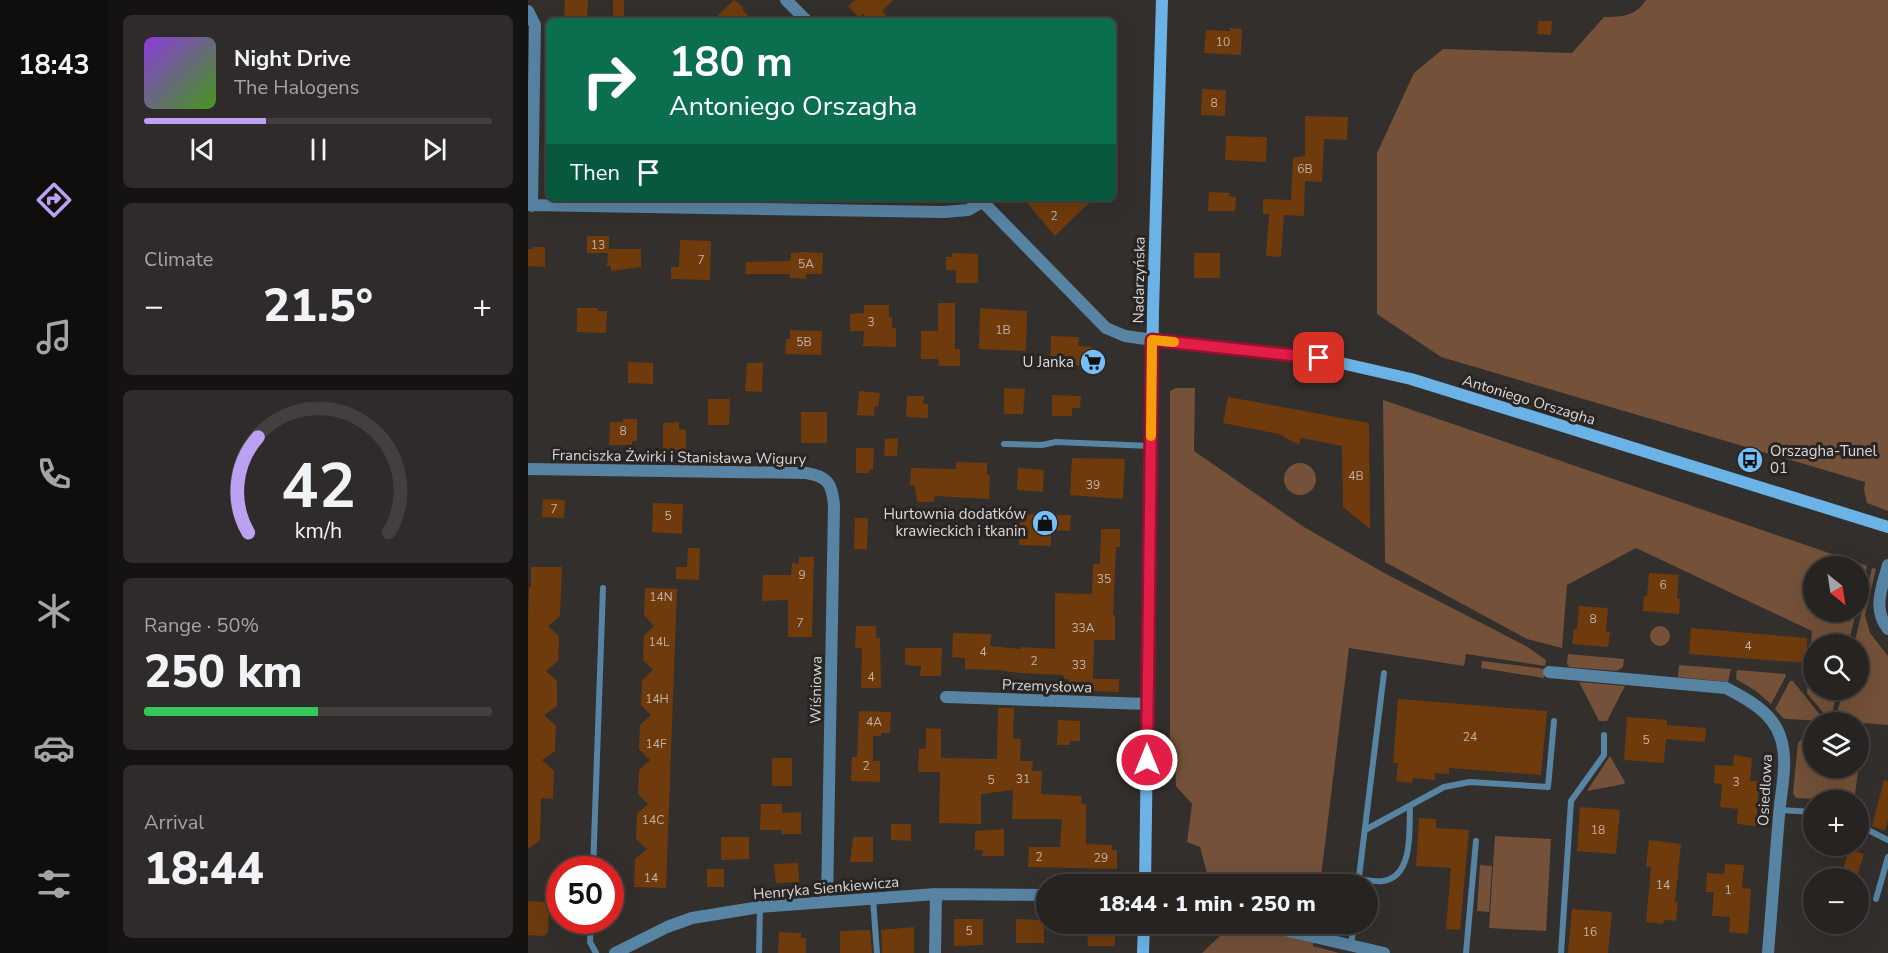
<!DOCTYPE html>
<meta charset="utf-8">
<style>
body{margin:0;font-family:"Nunito Sans",sans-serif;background:#2e2b2a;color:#f1f3f6;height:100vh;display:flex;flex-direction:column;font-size:22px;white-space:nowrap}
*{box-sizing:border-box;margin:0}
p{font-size:20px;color:#a4a4a5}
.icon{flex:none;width:33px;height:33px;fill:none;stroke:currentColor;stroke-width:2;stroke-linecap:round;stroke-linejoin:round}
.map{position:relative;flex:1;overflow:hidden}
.side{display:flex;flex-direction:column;gap:15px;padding:15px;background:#151312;width:420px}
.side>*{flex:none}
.top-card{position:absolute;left:18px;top:18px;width:570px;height:183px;border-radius:9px;box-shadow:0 6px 24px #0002,0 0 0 2px #42403f;background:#0b6e4f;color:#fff;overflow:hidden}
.needle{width:39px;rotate:150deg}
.fabs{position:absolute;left:1275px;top:556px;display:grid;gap:12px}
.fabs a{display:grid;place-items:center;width:66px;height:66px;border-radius:50%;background:#262321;box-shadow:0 6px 24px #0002,0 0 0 2px #42403f;font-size:30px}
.speed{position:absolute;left:18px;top:856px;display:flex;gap:12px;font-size:30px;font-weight:700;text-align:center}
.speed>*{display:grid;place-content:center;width:78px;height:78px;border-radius:50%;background:#262321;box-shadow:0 6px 24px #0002,0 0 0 2px #42403f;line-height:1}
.speed .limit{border:9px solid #d22;background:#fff;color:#111}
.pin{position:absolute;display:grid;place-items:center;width:51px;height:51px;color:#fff;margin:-26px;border-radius:12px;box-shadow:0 3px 9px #0006}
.me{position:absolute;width:66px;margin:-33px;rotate:0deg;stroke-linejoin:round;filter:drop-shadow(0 0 4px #0008)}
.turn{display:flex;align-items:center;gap:21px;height:126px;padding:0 24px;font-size:27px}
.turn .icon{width:78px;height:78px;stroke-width:2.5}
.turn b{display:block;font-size:42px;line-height:51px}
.then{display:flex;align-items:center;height:57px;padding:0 24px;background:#0003;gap:12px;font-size:22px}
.big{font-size:45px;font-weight:800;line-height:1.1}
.side .card{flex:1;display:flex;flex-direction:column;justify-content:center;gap:9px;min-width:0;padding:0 21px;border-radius:9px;background:#2e2b2a}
.side .dial{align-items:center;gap:0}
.dial svg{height:156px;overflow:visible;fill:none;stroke:#42403f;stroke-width:7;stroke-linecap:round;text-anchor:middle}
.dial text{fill:#f1f3f6;stroke:none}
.song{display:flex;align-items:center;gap:18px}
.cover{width:72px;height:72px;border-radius:9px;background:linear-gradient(135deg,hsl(270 70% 55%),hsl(100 70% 35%))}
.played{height:6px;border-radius:3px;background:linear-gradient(90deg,#bca0f2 35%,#42403f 35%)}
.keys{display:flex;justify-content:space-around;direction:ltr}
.heat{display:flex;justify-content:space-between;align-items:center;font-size:33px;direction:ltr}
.charge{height:9px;border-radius:4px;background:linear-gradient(90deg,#34c759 50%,#42403f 0)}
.trip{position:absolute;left:508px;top:874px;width:342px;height:60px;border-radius:30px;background:#262321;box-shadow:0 6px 24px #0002,0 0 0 2px #42403f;font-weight:800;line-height:60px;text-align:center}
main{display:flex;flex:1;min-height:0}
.dock{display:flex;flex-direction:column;width:108px;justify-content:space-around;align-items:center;background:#0f0e0d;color:#a4a4a5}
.dock .icon{width:42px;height:42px}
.dock .active{color:#bca0f2}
.dock b{font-size:27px;color:#f1f3f6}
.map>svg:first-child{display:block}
.green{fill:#745138}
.building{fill:#6f3b0d}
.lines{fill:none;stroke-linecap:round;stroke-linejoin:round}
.lane{stroke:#5884a3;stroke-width:6}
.street{stroke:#5884a3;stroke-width:12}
.secondary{stroke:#6bb3e6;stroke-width:12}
.route-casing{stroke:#92132f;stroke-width:15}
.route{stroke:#e11d48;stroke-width:10}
.slow{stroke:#f59e0b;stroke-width:10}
.labels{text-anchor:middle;stroke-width:6;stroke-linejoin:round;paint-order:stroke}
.number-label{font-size:12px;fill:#c0b2a5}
.street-label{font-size:15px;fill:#dbd9d8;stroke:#282523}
.poi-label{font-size:15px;fill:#dbd9d8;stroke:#282523;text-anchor:end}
</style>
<main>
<nav class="dock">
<b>18:43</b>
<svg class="icon active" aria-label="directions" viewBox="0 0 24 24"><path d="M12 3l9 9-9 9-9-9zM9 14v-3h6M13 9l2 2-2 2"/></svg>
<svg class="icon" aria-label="music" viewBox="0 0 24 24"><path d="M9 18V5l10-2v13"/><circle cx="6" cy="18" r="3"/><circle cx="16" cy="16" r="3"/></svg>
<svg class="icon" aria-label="phone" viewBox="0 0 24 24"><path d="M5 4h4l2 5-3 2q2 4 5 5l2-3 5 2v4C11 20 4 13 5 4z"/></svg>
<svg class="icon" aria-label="climate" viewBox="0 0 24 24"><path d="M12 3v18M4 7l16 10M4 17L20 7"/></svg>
<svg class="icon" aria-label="car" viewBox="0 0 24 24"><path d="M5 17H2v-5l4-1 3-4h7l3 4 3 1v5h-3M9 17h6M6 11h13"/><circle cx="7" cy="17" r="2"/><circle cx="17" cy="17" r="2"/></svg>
<svg class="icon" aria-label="filters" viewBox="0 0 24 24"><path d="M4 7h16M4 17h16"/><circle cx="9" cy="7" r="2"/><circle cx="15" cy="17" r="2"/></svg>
</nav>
<section class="side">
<div class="card">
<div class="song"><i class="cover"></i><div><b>Night Drive</b><p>The Halogens</p></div></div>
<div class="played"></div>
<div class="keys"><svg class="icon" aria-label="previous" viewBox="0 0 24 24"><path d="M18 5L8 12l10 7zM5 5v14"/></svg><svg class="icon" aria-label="pause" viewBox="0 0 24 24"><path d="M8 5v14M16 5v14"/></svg><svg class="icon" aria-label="next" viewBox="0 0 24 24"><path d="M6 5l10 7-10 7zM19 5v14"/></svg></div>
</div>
<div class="card"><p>Climate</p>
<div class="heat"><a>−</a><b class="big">21.5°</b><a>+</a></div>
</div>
<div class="card dial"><svg viewBox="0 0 100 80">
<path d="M14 69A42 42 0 1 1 86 69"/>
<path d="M14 69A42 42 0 0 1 19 20" stroke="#bca0f2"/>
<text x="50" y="56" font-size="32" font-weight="700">42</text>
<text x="50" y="72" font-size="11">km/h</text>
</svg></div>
<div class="card"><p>Range · 50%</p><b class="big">250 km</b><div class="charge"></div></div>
<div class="card"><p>Arrival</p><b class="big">18:44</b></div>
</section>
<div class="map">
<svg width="1360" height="953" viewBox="0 0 1360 953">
<rect width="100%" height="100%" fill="#322f2c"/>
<path class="green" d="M 1118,0 L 1360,0 L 1360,511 L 1339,503 L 1336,490 L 1337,482 L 913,357 L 849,314 L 849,153 L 886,73 L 915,49 L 1044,53 L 1076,17 C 1094,17 1108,16 1118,0 Z
M 648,388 L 667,388 L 666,451 L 776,527 L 858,574 L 998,646 L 1018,660 L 1017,666 L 938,654 L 936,666 L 821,648 L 792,885 L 682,885 L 672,847 L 659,842 L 664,804 L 648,786 L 647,757 L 642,743 L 642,391 Z
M 855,400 L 1339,566 L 1331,601 L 1330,567 L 1286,567 L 1286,612 L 1328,612 L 1320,645 L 1286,645 L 1286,690 L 1310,690 L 1302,721 L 1279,693 L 1284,631 L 1108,548 L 1039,585 L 1034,648 L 999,639 L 857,562 Z
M756 479a16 16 0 1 1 32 0a16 16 0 1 1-32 0Z
M 1344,568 L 1348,569 L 1337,615 L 1342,633 L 1360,656 L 1360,725 L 1307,721 L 1315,690 L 1330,690 L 1330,645 L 1326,645 Z
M1122 636a10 10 0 1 1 20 0a10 10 0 1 1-20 0Z
M 1040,654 L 1096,659 L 1095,667 L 1089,671 L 1041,667 L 1039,664 Z
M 954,661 L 1017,669 L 1016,678 L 953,668 Z
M 1151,665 L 1203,669 L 1200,682 L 1150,677 Z
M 1209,670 L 1257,674 L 1258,676 L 1243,704 L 1228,691 L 1208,679 Z
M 1262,681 L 1265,681 L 1297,721 L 1259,719 L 1255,718 L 1247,709 Z
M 1051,682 L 1097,686 L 1079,721 L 1071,721 Z
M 1285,727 L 1286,768 L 1330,768 L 1331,728 L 1336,729 L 1326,801 L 1268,798 L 1265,793 L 1270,743 Z
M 1082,756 L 1097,782 L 1096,784 L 1059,791 Z
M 967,836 L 1023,839 L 1018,931 L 961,928 Z
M 952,865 L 964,866 L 961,912 L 949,911 Z
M 693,924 L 787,924 L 785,946 L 811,953 L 674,953 L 695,933 Z"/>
<path class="building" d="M 37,0 L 60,0 L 59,21 L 36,21 Z
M 85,0 L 96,0 L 96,21 L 85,21 Z
M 206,0 L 215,7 L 214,9 L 225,21 L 184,21 Z
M 327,0 L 365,0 L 354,11 L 364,21 L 342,21 L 335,14 L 331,18 L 320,6 Z
M 1010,21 L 1024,21 L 1023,35 L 1009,34 Z
M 702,28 L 714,29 L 713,55 L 676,53 L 678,30 L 702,31 Z
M 674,89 L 698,90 L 697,116 L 673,115 Z
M 777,116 L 820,117 L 819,140 L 796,139 L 794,182 L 777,181 L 776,216 L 756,215 L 753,257 L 738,256 L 741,214 L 735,214 L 735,199 L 763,200 L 765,158 L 777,156 Z
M 698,136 L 739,137 L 738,162 L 697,160 Z
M 681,192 L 702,193 L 701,196 L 708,197 L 707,211 L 680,211 Z
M 495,198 L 566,198 L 527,236 Z
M 59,236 L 81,236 L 81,249 L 113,249 L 113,267 L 83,271 L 83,266 L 79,266 L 80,253 L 59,253 Z
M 152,240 L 183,241 L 182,280 L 143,279 L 143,267 L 151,267 Z
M 5,247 L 17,247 L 17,267 L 0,266 L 0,249 L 5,249 Z
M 277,252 L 295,253 L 294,274 L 278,274 L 278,279 L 262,278 L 262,274 L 217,274 L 218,262 L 262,261 L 263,253 Z
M 424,253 L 450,254 L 450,283 L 428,283 L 428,270 L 418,270 L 418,257 L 424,257 Z
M 666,253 L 692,253 L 692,278 L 666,278 Z
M 410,303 L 427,303 L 427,349 L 432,349 L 432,366 L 411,366 L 410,359 L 393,359 L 393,331 L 410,331 Z
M 336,305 L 361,305 L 361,317 L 364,317 L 364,328 L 368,328 L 368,347 L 335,346 L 336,331 L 322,331 L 322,314 L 336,313 Z
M 49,308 L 70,308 L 70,311 L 79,311 L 78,333 L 49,332 Z
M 452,308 L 499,311 L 498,351 L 451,349 Z
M 262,330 L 294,331 L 293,355 L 257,354 L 258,339 L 262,339 Z
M 523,336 L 551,337 L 550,346 L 564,347 L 575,358 L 575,370 L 560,369 L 560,366 L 522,364 Z
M 100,362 L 125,363 L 125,384 L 100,383 Z
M 219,363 L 235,363 L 234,392 L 217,391 Z
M 476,388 L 497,389 L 495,414 L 476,414 Z
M 331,391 L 352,393 L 350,407 L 347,406 L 346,416 L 329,415 Z
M 524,395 L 553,396 L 552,408 L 544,408 L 544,416 L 524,416 Z
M 379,396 L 396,396 L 395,404 L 400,404 L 400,418 L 378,417 Z
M 700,397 L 841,423 L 842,529 L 815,507 L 814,446 L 773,438 L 771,445 L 751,434 L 695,423 Z
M 180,399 L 202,399 L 201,425 L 180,425 Z
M 273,412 L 299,412 L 299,443 L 273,443 Z
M 95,419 L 109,419 L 109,441 L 104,441 L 104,445 L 81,445 L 82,422 L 95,422 Z
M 151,422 L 151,429 L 158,430 L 158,451 L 135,451 L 135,423 Z
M 370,438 L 369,456 L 356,456 L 357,439 Z
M 328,448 L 346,448 L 345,470 L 341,470 L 341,473 L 328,473 Z
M 544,458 L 597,459 L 595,499 L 542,495 Z
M 428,462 L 459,463 L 459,475 L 462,475 L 461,499 L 407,496 L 406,502 L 389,502 L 387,486 L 382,485 L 383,468 L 428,469 Z
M 490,468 L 516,470 L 515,492 L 489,490 Z
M 15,499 L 37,500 L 36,518 L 14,517 Z
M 125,503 L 155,504 L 154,534 L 124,532 Z
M 492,514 L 543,515 L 542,531 L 523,530 L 523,546 L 491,545 Z
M 327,518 L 340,518 L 339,549 L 326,549 Z
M 573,529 L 592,529 L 592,547 L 588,547 L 585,615 L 587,615 L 587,640 L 566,640 L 565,679 L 591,679 L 591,692 L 562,691 L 562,683 L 541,682 L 541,679 L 536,679 L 536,675 L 492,673 L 470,670 L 437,669 L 437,658 L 424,657 L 425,633 L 463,634 L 462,646 L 493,649 L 493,647 L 527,649 L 527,593 L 564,594 L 565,564 L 572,564 Z
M 160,548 L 172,548 L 171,580 L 148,579 L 148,567 L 159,567 Z
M 271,557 L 286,557 L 284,637 L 260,637 L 260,600 L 234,601 L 235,575 L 263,575 L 264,563 L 271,564 Z
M 3,567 L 34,567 L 32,616 L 20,626 L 31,636 L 30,661 L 18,671 L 29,681 L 29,706 L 16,715 L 28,726 L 27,751 L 14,760 L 26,771 L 25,799 L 13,798 L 12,840 L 0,849 L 0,616 L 1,587 L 3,587 Z
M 1121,573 L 1151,575 L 1149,598 L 1152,599 L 1151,614 L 1115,611 L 1116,596 L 1119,596 Z
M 117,588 L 149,589 L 138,888 L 106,887 L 107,859 L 119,849 L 108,839 L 109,814 L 120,804 L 110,794 L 111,770 L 122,760 L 111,749 L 112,725 L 123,715 L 113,705 L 114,680 L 125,670 L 115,660 L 116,635 L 126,626 L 116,615 Z
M 1051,606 L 1080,608 L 1078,632 L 1082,632 L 1080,647 L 1044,644 L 1046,629 L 1049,629 Z
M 328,626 L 348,626 L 348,638 L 352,638 L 353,688 L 333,688 L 334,648 L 327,648 Z
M 1163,628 L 1279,638 L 1278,663 L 1161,654 Z
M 377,648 L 414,648 L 413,676 L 392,676 L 393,666 L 377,665 Z
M 870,699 L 1019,711 L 1013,775 L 921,768 L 921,774 L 907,773 L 907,780 L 885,778 L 884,783 L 868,781 L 870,763 L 865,763 Z
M 470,708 L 486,708 L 485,738 L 493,739 L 492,761 L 505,761 L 504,771 L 514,771 L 513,794 L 554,796 L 553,804 L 558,804 L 558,844 L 584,845 L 584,850 L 589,850 L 589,869 L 500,867 L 501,847 L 532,847 L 534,819 L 484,819 L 485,790 L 453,794 L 453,824 L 411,823 L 412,772 L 390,772 L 391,749 L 398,749 L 398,728 L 413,729 L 413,758 L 469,759 Z
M 331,711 L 363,712 L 362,733 L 353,733 L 353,736 L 345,736 L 345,761 L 352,761 L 352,782 L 323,781 L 324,757 L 329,757 Z
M 1099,717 L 1139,720 L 1139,725 L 1178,728 L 1177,742 L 1138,739 L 1136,763 L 1096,760 Z
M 530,720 L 552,721 L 552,741 L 542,741 L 542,745 L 529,745 Z
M 1206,755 L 1224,758 L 1222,781 L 1231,781 L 1228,826 L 1209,824 L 1210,809 L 1192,807 L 1194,784 L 1186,783 L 1187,765 L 1205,766 Z
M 244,758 L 264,758 L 264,786 L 244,786 Z
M 1356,780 L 1360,781 L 1360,820 L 1357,831 L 1344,826 Z
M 233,804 L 254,804 L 254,813 L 273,812 L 273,834 L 253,834 L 253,830 L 232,830 Z
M 1052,807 L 1092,810 L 1088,854 L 1049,851 Z
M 891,818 L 908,819 L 908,828 L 941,830 L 932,930 L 918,929 L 923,868 L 888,866 Z
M 363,824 L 383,824 L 383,841 L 363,840 Z
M 476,829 L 476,856 L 454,856 L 455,850 L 447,850 L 447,831 Z
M 193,837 L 221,837 L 221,859 L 193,860 Z
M 325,837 L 345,837 L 345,862 L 322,862 Z
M 1121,840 L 1153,844 L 1147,902 L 1150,902 L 1148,921 L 1136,920 L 1135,924 L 1118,922 L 1123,867 L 1118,867 Z
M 1321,849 L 1336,854 L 1328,879 L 1312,879 Z
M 270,863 L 271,882 L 248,883 L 246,864 Z
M 1197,864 L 1216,865 L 1214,888 L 1223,889 L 1220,934 L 1201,932 L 1202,917 L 1184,916 L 1186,892 L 1178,892 L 1179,873 L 1196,874 Z
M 179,869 L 196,869 L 196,887 L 179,887 Z
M 0,901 L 18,902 L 21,906 L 20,932 L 16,936 L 0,935 Z
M 1044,909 L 1084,912 L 1080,953 L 1040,953 Z
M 426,919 L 455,919 L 455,945 L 426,946 Z
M 488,919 L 516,920 L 516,943 L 488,943 Z
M 559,924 L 587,924 L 587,946 L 560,946 Z
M 386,927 L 386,953 L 354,953 L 353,930 Z
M 342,930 L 344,953 L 312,953 L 312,931 Z
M 251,932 L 273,933 L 273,938 L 278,938 L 278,953 L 250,953 Z"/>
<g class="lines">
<path class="lane" d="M 476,444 L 514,445 L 528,442 L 623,446
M 1252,810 L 1286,812
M 1330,825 L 1360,840
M 837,830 L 916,787 L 942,782 L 1020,787 L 1026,721
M 65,870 L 75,588
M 831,879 C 839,880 847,882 855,881 C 886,877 881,828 882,806
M 830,885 L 856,673
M 345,899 L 349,953
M 1348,899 L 1360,857
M 63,921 L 62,942 L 68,953
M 823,945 L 826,924
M 231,953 L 232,907
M 938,953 L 948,841
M 1033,953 L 1043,801 L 1076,755 L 1076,735"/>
<path class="street" d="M 258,0 L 279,21
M 0,11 L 7,25 L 4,206
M 451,198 L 578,328 L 597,336 L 625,340
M 0,205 L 416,212 L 440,210 L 454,202
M 0,469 L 278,473 C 300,476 304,484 306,505 L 299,902
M 1360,565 C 1354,587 1344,609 1360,629
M 1021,672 L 1198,688 C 1219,699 1244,712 1252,736 C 1261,761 1253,789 1251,815 C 1247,861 1244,907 1240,953
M 418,697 L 619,704
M 731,924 L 856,953
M 87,953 L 139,927 L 164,918 L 232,907 L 408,894 L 519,895
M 407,953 L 408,894"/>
<path class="secondary" d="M 625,340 L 791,358 L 883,379 L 1360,527
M 617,885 L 625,311 L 634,0
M 615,953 L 616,924"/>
</g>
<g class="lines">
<g class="route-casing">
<path id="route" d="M 619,760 L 624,340 L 791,358"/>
</g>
<use href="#route" class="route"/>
<path class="slow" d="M 623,436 L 624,340 L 646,342"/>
</g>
<defs>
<g id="supermarket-disc" transform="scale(1.35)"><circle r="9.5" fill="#74c0f6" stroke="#282523"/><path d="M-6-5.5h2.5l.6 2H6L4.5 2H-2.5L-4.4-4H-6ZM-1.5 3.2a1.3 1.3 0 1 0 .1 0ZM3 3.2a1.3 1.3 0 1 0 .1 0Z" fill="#111"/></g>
<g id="bus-disc" transform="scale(1.35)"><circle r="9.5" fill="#74c0f6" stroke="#282523"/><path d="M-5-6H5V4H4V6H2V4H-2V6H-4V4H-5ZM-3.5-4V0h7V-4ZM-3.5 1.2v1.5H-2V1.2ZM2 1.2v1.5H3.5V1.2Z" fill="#111"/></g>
<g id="shop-disc" transform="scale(1.35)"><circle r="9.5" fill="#74c0f6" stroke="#282523"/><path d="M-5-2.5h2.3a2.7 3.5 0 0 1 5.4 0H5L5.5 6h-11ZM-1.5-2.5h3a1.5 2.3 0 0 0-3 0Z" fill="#111"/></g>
</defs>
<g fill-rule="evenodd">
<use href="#supermarket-disc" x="565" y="362"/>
<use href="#bus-disc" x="1222" y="460"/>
<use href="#shop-disc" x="517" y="523"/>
</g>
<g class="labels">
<g class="number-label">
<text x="695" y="46">10</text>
<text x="686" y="107">8</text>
<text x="777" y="173">6B</text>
<text x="526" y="220">2</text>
<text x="70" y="249">13</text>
<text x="173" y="264">7</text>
<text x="278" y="268">5A</text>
<text x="343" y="326">3</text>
<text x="475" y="334">1B</text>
<text x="276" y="346">5B</text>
<text x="95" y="435">8</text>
<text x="828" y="480">4B</text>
<text x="565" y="489">39</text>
<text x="26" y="513">7</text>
<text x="140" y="520">5</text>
<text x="274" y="579">9</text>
<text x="576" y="583">35</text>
<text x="1135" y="589">6</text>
<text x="133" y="601">14N</text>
<text x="1065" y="623">8</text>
<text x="272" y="627">7</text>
<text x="555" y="632">33A</text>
<text x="131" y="646">14L</text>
<text x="1220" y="650">4</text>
<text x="455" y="656">4</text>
<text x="506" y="665">2</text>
<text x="551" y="669">33</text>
<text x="343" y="681">4</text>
<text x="129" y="703">14H</text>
<text x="346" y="726">4A</text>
<text x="942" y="741">24</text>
<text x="1118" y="744">5</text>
<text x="128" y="748">14F</text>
<text x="338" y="770">2</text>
<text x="495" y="783">31</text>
<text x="463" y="784">5</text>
<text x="1208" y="786">3</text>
<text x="125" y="824">14C</text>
<text x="1070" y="834">18</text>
<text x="511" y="861">2</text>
<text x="573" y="862">29</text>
<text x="123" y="882">14</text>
<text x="1135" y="889">14</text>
<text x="1200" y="894">1</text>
<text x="441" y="935">5</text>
<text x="1062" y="936">16</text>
</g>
<g class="street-label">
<text transform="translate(611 280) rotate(-89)" y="5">Nadarzyńska</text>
<text transform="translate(1001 400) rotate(17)" y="5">Antoniego Orszagha</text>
<text transform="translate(151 457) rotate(1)" y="5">Franciszka Żwirki i Stanisława Wigury</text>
<text transform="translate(519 686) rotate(2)" y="5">Przemysłowa</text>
<text transform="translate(288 690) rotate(-89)" y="5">Wiśniowa</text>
<text transform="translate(1237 790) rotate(-87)" y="5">Osiedlowa</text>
<text transform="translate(298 888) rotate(-5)" y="5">Henryka Sienkiewicza</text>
</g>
<g class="poi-label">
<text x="546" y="367">U Janka</text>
<text x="1242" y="456" text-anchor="start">Orszagha-Tunel<tspan x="1242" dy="17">01</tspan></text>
<text x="498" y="519">Hurtownia dodatków<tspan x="498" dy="17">krawieckich i tkanin</tspan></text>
</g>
</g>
</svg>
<div class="fabs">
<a><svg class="needle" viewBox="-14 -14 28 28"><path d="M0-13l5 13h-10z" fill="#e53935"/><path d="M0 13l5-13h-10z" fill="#a4a4a5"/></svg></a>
<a><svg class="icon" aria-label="search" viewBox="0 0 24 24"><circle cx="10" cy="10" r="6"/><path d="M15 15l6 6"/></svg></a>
<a><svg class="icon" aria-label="layers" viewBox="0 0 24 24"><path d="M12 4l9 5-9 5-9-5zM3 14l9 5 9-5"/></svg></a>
<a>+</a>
<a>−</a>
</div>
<div class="speed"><div class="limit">50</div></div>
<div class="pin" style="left:791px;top:358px;background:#d93025"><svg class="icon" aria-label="arrive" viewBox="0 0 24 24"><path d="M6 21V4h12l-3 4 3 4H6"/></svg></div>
<svg class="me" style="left:619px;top:760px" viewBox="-20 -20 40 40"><circle r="17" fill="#e11d48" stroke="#fff" stroke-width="3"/><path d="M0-11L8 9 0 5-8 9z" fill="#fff"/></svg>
<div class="trip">18:44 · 1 min · 250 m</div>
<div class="top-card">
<div class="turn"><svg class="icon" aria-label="right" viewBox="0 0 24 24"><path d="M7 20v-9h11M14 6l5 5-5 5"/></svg><div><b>180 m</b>Antoniego Orszagha</div></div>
<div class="then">Then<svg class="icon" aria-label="arrive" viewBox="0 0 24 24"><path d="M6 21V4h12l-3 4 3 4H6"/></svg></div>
</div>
</div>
</main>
